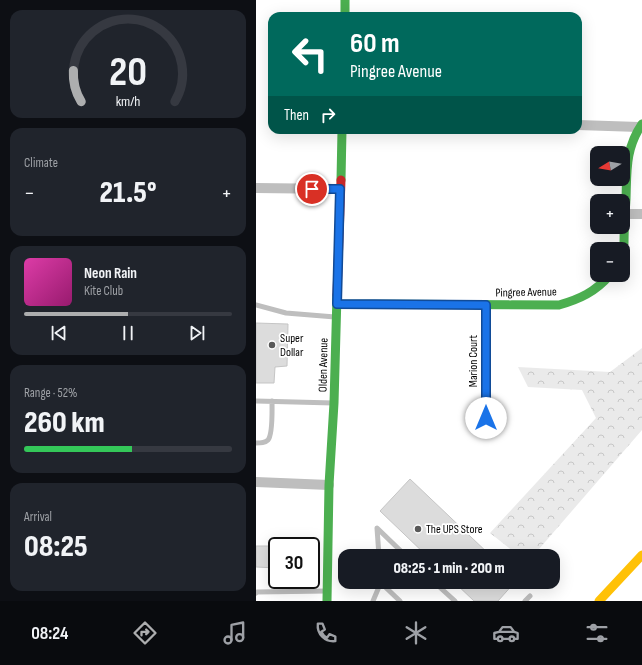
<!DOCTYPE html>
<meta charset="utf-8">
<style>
body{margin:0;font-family:"Sofia Sans Condensed",sans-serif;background:#20242c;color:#f1f3f6;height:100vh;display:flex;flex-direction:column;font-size:15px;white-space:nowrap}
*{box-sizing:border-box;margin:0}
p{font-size:13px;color:#9ea1a6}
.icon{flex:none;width:22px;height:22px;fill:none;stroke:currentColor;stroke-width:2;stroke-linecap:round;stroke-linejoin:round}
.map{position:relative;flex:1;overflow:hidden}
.drawer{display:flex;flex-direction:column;gap:10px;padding:10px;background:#0d0f14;width:256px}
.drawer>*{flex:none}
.banner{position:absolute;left:12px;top:12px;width:314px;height:122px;border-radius:12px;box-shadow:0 4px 16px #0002;background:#00695c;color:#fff;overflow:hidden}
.needle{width:26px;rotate:259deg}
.fabs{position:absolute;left:334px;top:146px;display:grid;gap:8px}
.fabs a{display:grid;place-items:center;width:40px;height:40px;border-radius:8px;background:#171b24;box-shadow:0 4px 16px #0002;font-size:20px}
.speed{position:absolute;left:12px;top:537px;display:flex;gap:8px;font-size:20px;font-weight:700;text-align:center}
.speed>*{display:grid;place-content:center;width:52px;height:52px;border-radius:50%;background:#171b24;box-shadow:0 4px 16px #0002;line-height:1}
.speed .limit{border:2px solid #111;border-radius:6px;background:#fff;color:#111}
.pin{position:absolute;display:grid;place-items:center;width:34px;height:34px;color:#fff;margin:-17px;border:2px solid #fff;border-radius:50%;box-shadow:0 1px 4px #0007}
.me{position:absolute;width:44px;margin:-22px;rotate:0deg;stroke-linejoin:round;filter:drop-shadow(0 0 3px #0008)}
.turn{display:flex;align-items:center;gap:14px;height:84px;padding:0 16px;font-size:18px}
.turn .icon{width:52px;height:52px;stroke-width:2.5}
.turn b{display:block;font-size:28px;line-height:34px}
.then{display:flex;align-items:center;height:38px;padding:0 16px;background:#0003;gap:8px;font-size:15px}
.big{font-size:30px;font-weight:800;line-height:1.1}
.drawer .widget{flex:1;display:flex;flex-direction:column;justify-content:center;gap:6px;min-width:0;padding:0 14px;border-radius:12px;background:#20242c}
.drawer .dial{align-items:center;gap:0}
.dial svg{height:104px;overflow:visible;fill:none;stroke:#363941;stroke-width:7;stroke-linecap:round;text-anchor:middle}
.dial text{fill:#f1f3f6;stroke:none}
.song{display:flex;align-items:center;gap:12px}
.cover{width:48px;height:48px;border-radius:6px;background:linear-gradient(135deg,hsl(320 70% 55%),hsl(320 70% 35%))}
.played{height:4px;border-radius:2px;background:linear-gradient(90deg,#adaeaf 50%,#363941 50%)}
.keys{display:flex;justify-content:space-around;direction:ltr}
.heat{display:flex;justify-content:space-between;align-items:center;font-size:22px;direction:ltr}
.charge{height:6px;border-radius:3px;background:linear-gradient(90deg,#34c759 52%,#363941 0)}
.trip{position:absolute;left:82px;top:549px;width:222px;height:40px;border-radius:12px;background:#171b24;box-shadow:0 4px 16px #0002;font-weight:800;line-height:40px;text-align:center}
.tabs{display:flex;height:64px;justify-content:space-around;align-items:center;background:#090b0e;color:#9ea1a6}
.tabs .icon{width:28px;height:28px}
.tabs .active{color:#adaeaf}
.tabs b{font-size:18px;color:#f1f3f6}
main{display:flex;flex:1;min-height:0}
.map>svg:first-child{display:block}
.forest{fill:url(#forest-crowns)}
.building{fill:#dcdcdc;stroke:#c5c5c5}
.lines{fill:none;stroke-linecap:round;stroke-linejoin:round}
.lane{stroke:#bebebe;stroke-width:5}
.street{stroke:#bebebe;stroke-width:10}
.fast{stroke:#4caf50;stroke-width:9}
.slow{stroke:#ffc107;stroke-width:9}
.jam{stroke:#c62828;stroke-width:9}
.route-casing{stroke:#114b97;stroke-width:10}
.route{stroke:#1a73e8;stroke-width:7}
.poi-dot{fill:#595959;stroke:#fff;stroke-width:1.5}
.labels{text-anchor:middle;stroke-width:3.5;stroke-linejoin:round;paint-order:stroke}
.street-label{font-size:12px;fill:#000;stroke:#fff}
.poi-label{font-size:12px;fill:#000;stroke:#fff;text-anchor:start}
</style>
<main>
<section class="drawer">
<div class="widget dial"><svg viewBox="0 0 100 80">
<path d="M14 69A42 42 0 1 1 86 69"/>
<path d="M14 69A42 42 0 0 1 8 45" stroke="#adaeaf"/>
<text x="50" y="56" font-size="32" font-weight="700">20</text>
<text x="50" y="72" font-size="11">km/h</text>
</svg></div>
<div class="widget"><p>Climate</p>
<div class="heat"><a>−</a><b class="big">21.5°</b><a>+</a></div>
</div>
<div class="widget">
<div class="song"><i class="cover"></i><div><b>Neon Rain</b><p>Kite Club</p></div></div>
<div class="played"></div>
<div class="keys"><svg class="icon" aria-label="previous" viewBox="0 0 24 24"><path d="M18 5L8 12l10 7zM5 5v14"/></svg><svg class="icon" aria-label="pause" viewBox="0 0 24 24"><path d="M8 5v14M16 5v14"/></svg><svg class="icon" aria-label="next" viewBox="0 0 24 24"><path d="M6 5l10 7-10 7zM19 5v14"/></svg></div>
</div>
<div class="widget"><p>Range · 52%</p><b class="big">260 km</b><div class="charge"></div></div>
<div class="widget"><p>Arrival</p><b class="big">08:25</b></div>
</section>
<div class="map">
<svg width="386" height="601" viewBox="0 0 386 601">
<defs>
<pattern id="forest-crowns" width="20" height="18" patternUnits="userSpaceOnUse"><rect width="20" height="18" fill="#eaeaea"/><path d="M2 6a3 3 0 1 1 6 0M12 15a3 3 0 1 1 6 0" fill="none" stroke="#c7c7c7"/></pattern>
</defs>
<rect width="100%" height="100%" fill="#fff"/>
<path class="forest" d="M 386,348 L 386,430 L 277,556 L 263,556 L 234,533 L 340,418 L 326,390 L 272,387 L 262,367 L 354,372 Z"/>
<path class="building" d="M 0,323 L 32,324 L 31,366 L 19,367 L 18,383 L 0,383 Z
M 154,479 L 235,556 L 171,556 L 124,511 Z
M 0,546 L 21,546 L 21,568 L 0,567 Z
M 198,582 L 259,582 L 242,601 L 218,601 Z"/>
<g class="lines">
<path class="lane" d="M 0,305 L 30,313 L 79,317
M 0,401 L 77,403
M 0,443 C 5,443 9,443 12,440 C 17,434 16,410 16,401
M 123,556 L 121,528 L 150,556
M 178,582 L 199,601
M 125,583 L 144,601
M 0,593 L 1,592 L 71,591
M 117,601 L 125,582
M 269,601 L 274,596"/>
<path class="street" d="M 322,125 L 383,127
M 0,188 L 84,189
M 369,214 L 386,214
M 230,418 L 230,305
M 0,482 L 73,485"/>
<path class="fast" d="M 89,0 L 89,16
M 85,180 L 86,130
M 366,249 L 368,243 C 368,228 369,214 370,199 C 371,171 369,149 386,124
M 81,304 L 303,305 C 324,299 339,292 354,275
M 71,601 L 73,485 L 78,403 L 81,295"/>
<path class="slow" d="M 343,601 L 386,555"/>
<path class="jam" d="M 81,295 L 85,180"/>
</g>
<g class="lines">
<g class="route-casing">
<path id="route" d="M 56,189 L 84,189 L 81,304 L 230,305 L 230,418"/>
</g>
<use href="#route" class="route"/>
</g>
<g class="poi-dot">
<circle cx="16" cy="345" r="4"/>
<circle cx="162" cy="529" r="4"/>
</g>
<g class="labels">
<g class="street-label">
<text transform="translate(270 292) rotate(-1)" y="4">Pingree Avenue</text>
<text transform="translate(217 361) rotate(-90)" y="4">Marion Court</text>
<text transform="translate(67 365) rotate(-89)" y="4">Olden Avenue</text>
</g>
<g class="poi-label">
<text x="24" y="342">Super<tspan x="24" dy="14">Dollar</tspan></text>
<text x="170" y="533">The UPS Store</text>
</g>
</g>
</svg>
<div class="fabs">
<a><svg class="needle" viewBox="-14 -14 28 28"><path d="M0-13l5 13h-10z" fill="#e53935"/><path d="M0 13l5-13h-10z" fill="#9ea1a6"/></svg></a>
<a>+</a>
<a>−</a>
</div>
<div class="speed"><div class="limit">30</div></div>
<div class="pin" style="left:56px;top:189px;background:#d93025"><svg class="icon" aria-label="arrive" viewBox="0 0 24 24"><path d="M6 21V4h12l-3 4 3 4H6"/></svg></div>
<svg class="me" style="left:230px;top:418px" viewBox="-20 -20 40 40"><circle r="19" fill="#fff"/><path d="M0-13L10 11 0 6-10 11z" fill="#1a73e8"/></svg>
<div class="trip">08:25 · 1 min · 200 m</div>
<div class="banner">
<div class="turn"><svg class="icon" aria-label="left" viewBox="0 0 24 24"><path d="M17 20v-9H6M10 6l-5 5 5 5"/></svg><div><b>60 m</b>Pingree Avenue</div></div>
<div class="then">Then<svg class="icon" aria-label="right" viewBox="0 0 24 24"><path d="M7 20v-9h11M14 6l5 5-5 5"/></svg></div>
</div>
</div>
</main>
<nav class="tabs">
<b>08:24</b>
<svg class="icon active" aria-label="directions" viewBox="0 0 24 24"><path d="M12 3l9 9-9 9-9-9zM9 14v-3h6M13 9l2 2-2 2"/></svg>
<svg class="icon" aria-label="music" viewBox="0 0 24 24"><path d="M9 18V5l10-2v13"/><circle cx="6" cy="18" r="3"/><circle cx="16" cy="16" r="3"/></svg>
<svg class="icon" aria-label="phone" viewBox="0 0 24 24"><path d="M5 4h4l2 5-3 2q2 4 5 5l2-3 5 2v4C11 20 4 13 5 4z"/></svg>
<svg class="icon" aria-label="climate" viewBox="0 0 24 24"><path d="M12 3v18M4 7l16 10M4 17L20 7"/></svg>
<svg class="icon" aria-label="car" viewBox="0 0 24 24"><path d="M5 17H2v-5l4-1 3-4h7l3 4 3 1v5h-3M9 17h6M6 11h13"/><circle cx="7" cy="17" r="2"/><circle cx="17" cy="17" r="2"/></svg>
<svg class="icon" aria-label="filters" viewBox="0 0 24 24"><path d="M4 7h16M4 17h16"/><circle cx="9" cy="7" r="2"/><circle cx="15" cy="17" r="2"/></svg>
</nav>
